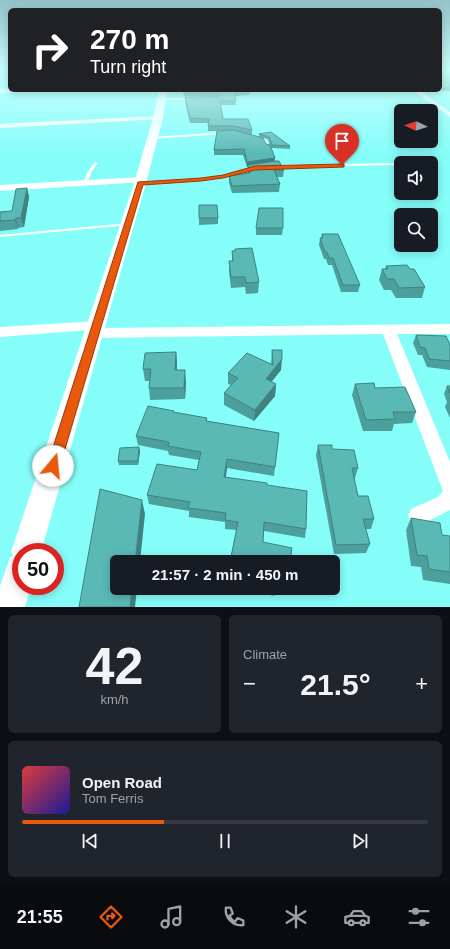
<!DOCTYPE html>
<meta charset="utf-8">
<style>
body{margin:0;font-family:Arial,sans-serif;background:#20242c;color:#f1f3f6;height:100vh;display:flex;flex-direction:column;font-size:15px;white-space:nowrap}
*{box-sizing:border-box;margin:0}
p{font-size:13px;color:#9ea1a6}
.icon{flex:none;width:22px;height:22px;fill:none;stroke:currentColor;stroke-width:2;stroke-linecap:round;stroke-linejoin:round}
.map{position:relative;height:607px;overflow:hidden}
.side{display:flex;flex-direction:column;gap:8px;padding:8px;background:#0d0f14;flex:1}
.side>*{flex:none}
.guide{position:absolute;left:8px;top:8px;width:434px;height:84px;border-radius:6px;box-shadow:0 2px 10px #0003;background:#202124;color:#fff;overflow:hidden}
.needle{width:26px;rotate:274deg}
.tools{position:absolute;left:394px;top:104px;display:grid;gap:8px}
.tools a{display:grid;place-items:center;width:44px;height:44px;border-radius:6px;background:#171b24;box-shadow:0 2px 10px #0003;font-size:20px}
.speed{position:absolute;left:12px;top:543px;display:flex;gap:8px;font-size:20px;font-weight:700;text-align:center}
.speed>*{display:grid;place-content:center;width:52px;height:52px;border-radius:50%;background:#171b24;box-shadow:0 2px 10px #0003;line-height:1}
.speed .limit{border:6px solid #d22;background:#fff;color:#111}
.pin{position:absolute;display:grid;place-items:center;width:34px;height:34px;color:#fff;margin:-41px -17px;border-radius:50% 50% 50% 0;rotate:-45deg;box-shadow:0 0 4px #0007}
.pin .icon{rotate:45deg}
.me{position:absolute;width:44px;margin:-22px;rotate:17deg;stroke-linejoin:round;filter:drop-shadow(0 0 3px #0008)}
.turn{display:flex;align-items:center;gap:14px;height:84px;padding:0 16px;font-size:18px}
.turn .icon{width:52px;height:52px;stroke-width:2.5}
.turn b{display:block;font-size:28px;line-height:34px}
.big{font-size:30px;font-weight:600;line-height:1.1}
.side .tile{flex:1;display:flex;flex-direction:column;justify-content:center;gap:6px;min-width:0;padding:0 14px;border-radius:6px;background:#20242c}
.side .dial{align-items:center;gap:0}
.dial b{font-size:52px;line-height:1}
.song{display:flex;align-items:center;gap:12px}
.cover{width:48px;height:48px;border-radius:6px;background:linear-gradient(135deg,hsl(0 70% 55%),hsl(240 70% 35%))}
.played{height:4px;border-radius:2px;background:linear-gradient(90deg,#ea580c 35%,#363941 35%)}
.keys{display:flex;justify-content:space-around;direction:ltr}
.heat{display:flex;justify-content:space-between;align-items:center;font-size:22px;direction:ltr}
.side .tiles{flex:1;display:grid;gap:8px;grid-template-columns:1fr 1fr}
.tile:last-child{grid-column:span 2}
.trip{position:absolute;left:110px;top:555px;width:230px;height:40px;border-radius:6px;background:#171b24;box-shadow:0 2px 10px #0003;font-weight:600;line-height:40px;text-align:center}
.tab-bar{display:flex;height:64px;justify-content:space-around;align-items:center;background:#090b0e;color:#9ea1a6}
.tab-bar .icon{width:28px;height:28px}
.tab-bar .active{color:#ea580c}
.tab-bar b{font-size:18px;color:#f1f3f6}
.map>svg:first-child{display:block}
.lines{fill:none;stroke-linecap:round;stroke-linejoin:round}
.lane{fill:#fff;fill-rule:evenodd}
.street{fill:#fff;fill-rule:evenodd}
.secondary{fill:#fff;fill-rule:evenodd}
.wall{fill:#4d9f9c}
.shaded-wall{fill:#3f827f}
.building{fill:#5ab9b5;stroke:#3f827f}
.route{fill:#ea580c;stroke:#983908}
</style>
<div class="map">
<svg width="450" height="607" viewBox="0 0 450 607">
<rect width="100%" height="100%" fill="#85fefa"/>
<g class="lines">
<path class="lane" d="M 162,98 L 192,98 L 193,99 L 192,100 L 163,100 Z
M 224,132 L 226,133 L 225,134 L 152,139 L 150,138 L 152,137 Z
M 256,137 L 267,140 L 269,149 L 266,148 L 264,142 L 256,139 Z
M 95,162 L 98,163 L 92,171 L 87,183 L 84,184 L 83,183 L 88,171 Z
M 430,162 L 436,162 L 438,163 L 436,164 L 431,164 L 431,163 L 429,163 Z
M 401,163 L 401,165 L 275,167 L 273,166 L 275,165 Z
M 255,167 L 257,168 L 256,169 L 223,177 L 201,180 L 140,184 L 138,183 L 140,182 L 201,178 L 223,175 Z
M 128,223 L 130,224 L 130,225 L 0,237 L 0,235 Z"/>
<path class="street" d="M 0,89 L 36,90 L 33,92 L 0,93 Z
M 412,90 L 419,90 L 450,112 L 450,117 Z
M 158,116 L 160,117 L 160,119 L 0,128 L 0,124 Z
M 141,177 L 144,178 L 145,180 L 144,182 L 0,191 L 0,185 Z
M 98,321 L 103,322 L 105,325 L 102,328 L 450,324 L 450,334 L 397,334 L 450,462 L 450,510 L 418,526 L 411,523 L 408,516 L 411,509 L 438,497 L 443,491 L 383,334 L 95,338 L 90,336 L 88,333 L 90,330 L 0,337 L 0,327 Z"/>
<path class="secondary" d="M 159,90 L 167,90 L 163,118 L 146,183 L 41,552 L 21,552 L 21,586 L 31,586 L 25,607 L 0,607 L 0,586 L 10,557 L 13,556 L 11,552 L 134,183 L 153,118 Z"/>
</g>
<path class="wall" d="M 440,70 L 450,71 L 450,91 L 442,91 L 440,90 Z
M 183,90 L 287,90 L 287,92 L 250,92 L 249,95 L 235,96 L 236,105 L 220,105 L 223,119 L 252,130 L 252,135 L 234,131 L 266,144 L 275,158 L 274,161 L 284,170 L 283,177 L 277,177 L 280,184 L 279,192 L 232,193 L 229,183 L 229,176 L 248,174 L 248,167 L 247,167 L 243,155 L 214,155 L 214,150 L 232,131 L 208,131 L 208,123 L 190,123 L 185,102 L 185,97 L 218,97 L 184,96 Z
M 271,132 L 290,146 L 290,149 L 271,148 L 268,139 L 259,137 L 259,134 Z
M 27,188 L 29,197 L 24,227 L 18,228 L 18,229 L 0,231 L 0,212 L 12,211 Z
M 199,205 L 218,218 L 218,224 L 199,225 Z
M 256,228 L 283,228 L 282,235 L 256,235 Z
M 322,234 L 360,285 L 358,292 L 341,292 L 332,265 L 328,265 L 326,259 L 324,259 L 319,245 L 320,238 L 321,238 Z
M 232,251 L 259,282 L 258,293 L 246,294 L 245,287 L 231,288 L 229,272 L 229,261 L 232,261 Z
M 386,266 L 410,269 L 425,287 L 422,298 L 396,298 L 391,290 L 384,290 L 379,280 L 382,269 L 385,269 Z
M 416,335 L 450,345 L 450,370 L 427,367 L 422,355 L 418,355 L 413,343 Z
M 272,350 L 281,370 L 271,382 L 276,384 L 275,396 L 254,421 L 224,405 L 224,393 L 231,385 L 228,384 L 228,373 L 271,365 Z
M 176,352 L 177,363 L 177,370 L 186,382 L 185,399 L 150,400 L 149,388 L 150,381 L 145,381 L 143,369 Z
M 355,384 L 375,388 L 416,412 L 412,423 L 394,424 L 392,431 L 363,431 L 352,395 Z
M 447,386 L 450,386 L 450,418 L 445,407 L 447,402 L 444,394 Z
M 174,411 L 174,413 L 207,418 L 207,421 L 279,433 L 274,476 L 227,468 L 226,477 L 267,485 L 306,529 L 305,538 L 264,531 L 263,542 L 290,562 L 237,530 L 225,529 L 225,522 L 189,517 L 189,511 L 149,504 L 147,495 L 197,470 L 199,460 L 169,455 L 168,451 L 138,445 L 136,436 Z
M 318,445 L 332,449 L 358,468 L 355,478 L 354,478 L 358,496 L 374,519 L 371,529 L 366,529 L 370,544 L 366,553 L 334,554 L 316,455 Z
M 140,451 L 138,465 L 119,465 L 118,461 Z
M 411,518 L 442,535 L 450,536 L 450,584 L 423,580 L 421,567 L 411,566 L 406,530 Z
M 241,588 L 287,588 L 286,593 L 275,590 L 274,596 Z"/>
<path class="shaded-wall" d="M 275,158 L 274,163 L 248,165 L 248,167 L 247,167 L 247,162 Z
M 27,188 L 29,197 L 24,227 L 21,218 Z
M 16,218 L 18,228 L 18,229 L 15,220 Z
M 176,352 L 177,363 L 176,382 L 175,370 Z
M 282,359 L 281,370 L 265,390 L 266,379 Z
M 185,370 L 186,382 L 185,399 L 184,388 Z
M 276,384 L 275,396 L 254,421 L 255,410 Z
M 139,447 L 140,451 L 138,465 L 138,461 Z
M 227,459 L 227,468 L 224,486 L 224,477 Z
M 142,500 L 145,514 L 140,562 L 135,562 Z
M 132,588 L 137,588 L 135,607 L 130,607 Z"/>
<path class="building" d="M 440,70 L 450,71 L 450,88 L 443,88 L 440,86 Z
M 184,90 L 250,90 L 249,91 L 235,92 L 236,101 L 220,101 L 223,119 L 248,119 L 252,130 L 233,126 L 208,126 L 209,119 L 190,118 L 185,97 L 218,97 L 220,94 L 218,92 L 184,92 Z
M 233,130 L 263,138 L 266,144 L 270,145 L 275,158 L 247,162 L 244,149 L 214,150 L 217,131 Z
M 271,132 L 290,146 L 272,145 L 269,137 L 259,134 Z
M 275,161 L 279,161 L 284,170 L 274,170 L 280,184 L 232,186 L 229,176 L 250,173 L 248,165 Z
M 27,188 L 21,218 L 16,218 L 15,220 L 0,221 L 0,212 L 12,211 L 16,189 Z
M 199,205 L 217,205 L 218,218 L 199,218 Z
M 259,208 L 283,208 L 283,228 L 256,228 Z
M 322,234 L 338,234 L 360,285 L 343,285 L 333,258 L 329,258 L 327,252 L 325,252 L 320,238 L 323,238 Z
M 252,248 L 259,282 L 246,283 L 245,277 L 231,277 L 229,261 L 233,261 L 232,251 L 235,251 L 235,249 Z
M 407,265 L 410,269 L 414,269 L 425,287 L 399,288 L 394,279 L 387,279 L 382,269 L 388,269 L 386,266 Z
M 416,335 L 446,336 L 450,345 L 450,361 L 429,359 L 425,348 L 420,347 Z
M 272,350 L 282,350 L 282,359 L 266,379 L 276,384 L 255,410 L 224,393 L 238,378 L 228,373 L 247,353 L 273,365 Z
M 176,352 L 175,370 L 185,370 L 184,388 L 149,388 L 151,369 L 143,369 L 145,353 Z
M 374,383 L 375,388 L 405,387 L 416,412 L 393,412 L 395,419 L 366,420 L 355,384 Z
M 447,386 L 450,386 L 450,393 Z
M 148,406 L 174,411 L 173,412 L 207,418 L 206,421 L 279,433 L 275,467 L 227,459 L 224,477 L 267,483 L 267,485 L 307,491 L 306,529 L 264,522 L 263,542 L 292,548 L 290,562 L 230,562 L 238,522 L 225,520 L 226,513 L 188,508 L 190,502 L 147,495 L 157,464 L 197,470 L 201,452 L 168,446 L 169,442 L 136,436 Z
M 318,445 L 332,445 L 332,449 L 354,450 L 358,468 L 352,468 L 358,496 L 368,496 L 374,519 L 363,519 L 370,544 L 336,545 Z
M 139,447 L 138,461 L 118,461 L 120,448 Z
M 100,489 L 142,500 L 135,562 L 117,562 L 117,588 L 132,588 L 130,607 L 79,607 Z
M 411,518 L 440,523 L 442,535 L 450,536 L 450,572 L 429,569 L 427,556 L 417,555 Z"/>
<linearGradient id="sky" x2="0" y2="1"><stop stop-color="#93c2c8"/><stop offset="0.45" stop-color="#c8fffd"/><stop offset="1" stop-color="#c8fffd" stop-opacity="0"/></linearGradient>
<rect width="450" height="155" fill="url(#sky)"/>
<path class="route" d="M 342,164 L 344,164 L 344,167 L 255,170 L 223,178 L 201,181 L 143,185 L 60,466 L 58,470 L 53,472 L 49,470 L 47,466 L 138,182 L 201,178 L 223,175 L 255,166 Z"/>
</svg>
<div class="tools">
<a><svg class="needle" viewBox="-14 -14 28 28"><path d="M0-13l5 13h-10z" fill="#e53935"/><path d="M0 13l5-13h-10z" fill="#9ea1a6"/></svg></a>
<a><svg class="icon" aria-label="sound" viewBox="0 0 24 24"><path d="M4 9h4l5-4v14l-5-4H4zM17 9q2 3 0 6"/></svg></a>
<a><svg class="icon" aria-label="search" viewBox="0 0 24 24"><circle cx="10" cy="10" r="6"/><path d="M15 15l6 6"/></svg></a>
</div>
<div class="speed"><div class="limit">50</div></div>
<div class="pin" style="left:342px;top:165px;background:#d93025"><svg class="icon" aria-label="arrive" viewBox="0 0 24 24"><path d="M6 21V4h12l-3 4 3 4H6"/></svg></div>
<svg class="me" style="left:53px;top:466px" viewBox="-20 -20 40 40"><circle r="19" fill="#fff"/><path d="M0-13L10 11 0 6-10 11z" fill="#ea580c"/></svg>
<div class="trip">21:57 · 2 min · 450 m</div>
<div class="guide">
<div class="turn"><svg class="icon" aria-label="right" viewBox="0 0 24 24"><path d="M7 20v-9h11M14 6l5 5-5 5"/></svg><div><b>270 m</b>Turn right</div></div>
</div>
</div>
<section class="side">
<div class="tiles">
<div class="tile dial"><b>42</b><p>km/h</p></div>
<div class="tile"><p>Climate</p>
<div class="heat"><a>−</a><b class="big">21.5°</b><a>+</a></div>
</div>
<div class="tile">
<div class="song"><i class="cover"></i><div><b>Open Road</b><p>Tom Ferris</p></div></div>
<div class="played"></div>
<div class="keys"><svg class="icon" aria-label="previous" viewBox="0 0 24 24"><path d="M18 5L8 12l10 7zM5 5v14"/></svg><svg class="icon" aria-label="pause" viewBox="0 0 24 24"><path d="M8 5v14M16 5v14"/></svg><svg class="icon" aria-label="next" viewBox="0 0 24 24"><path d="M6 5l10 7-10 7zM19 5v14"/></svg></div>
</div>
</div>
</section>
<nav class="tab-bar">
<b>21:55</b>
<svg class="icon active" aria-label="directions" viewBox="0 0 24 24"><path d="M12 3l9 9-9 9-9-9zM9 14v-3h6M13 9l2 2-2 2"/></svg>
<svg class="icon" aria-label="music" viewBox="0 0 24 24"><path d="M9 18V5l10-2v13"/><circle cx="6" cy="18" r="3"/><circle cx="16" cy="16" r="3"/></svg>
<svg class="icon" aria-label="phone" viewBox="0 0 24 24"><path d="M5 4h4l2 5-3 2q2 4 5 5l2-3 5 2v4C11 20 4 13 5 4z"/></svg>
<svg class="icon" aria-label="climate" viewBox="0 0 24 24"><path d="M12 3v18M4 7l16 10M4 17L20 7"/></svg>
<svg class="icon" aria-label="car" viewBox="0 0 24 24"><path d="M5 17H2v-5l4-1 3-4h7l3 4 3 1v5h-3M9 17h6M6 11h13"/><circle cx="7" cy="17" r="2"/><circle cx="17" cy="17" r="2"/></svg>
<svg class="icon" aria-label="filters" viewBox="0 0 24 24"><path d="M4 7h16M4 17h16"/><circle cx="9" cy="7" r="2"/><circle cx="15" cy="17" r="2"/></svg>
</nav>
